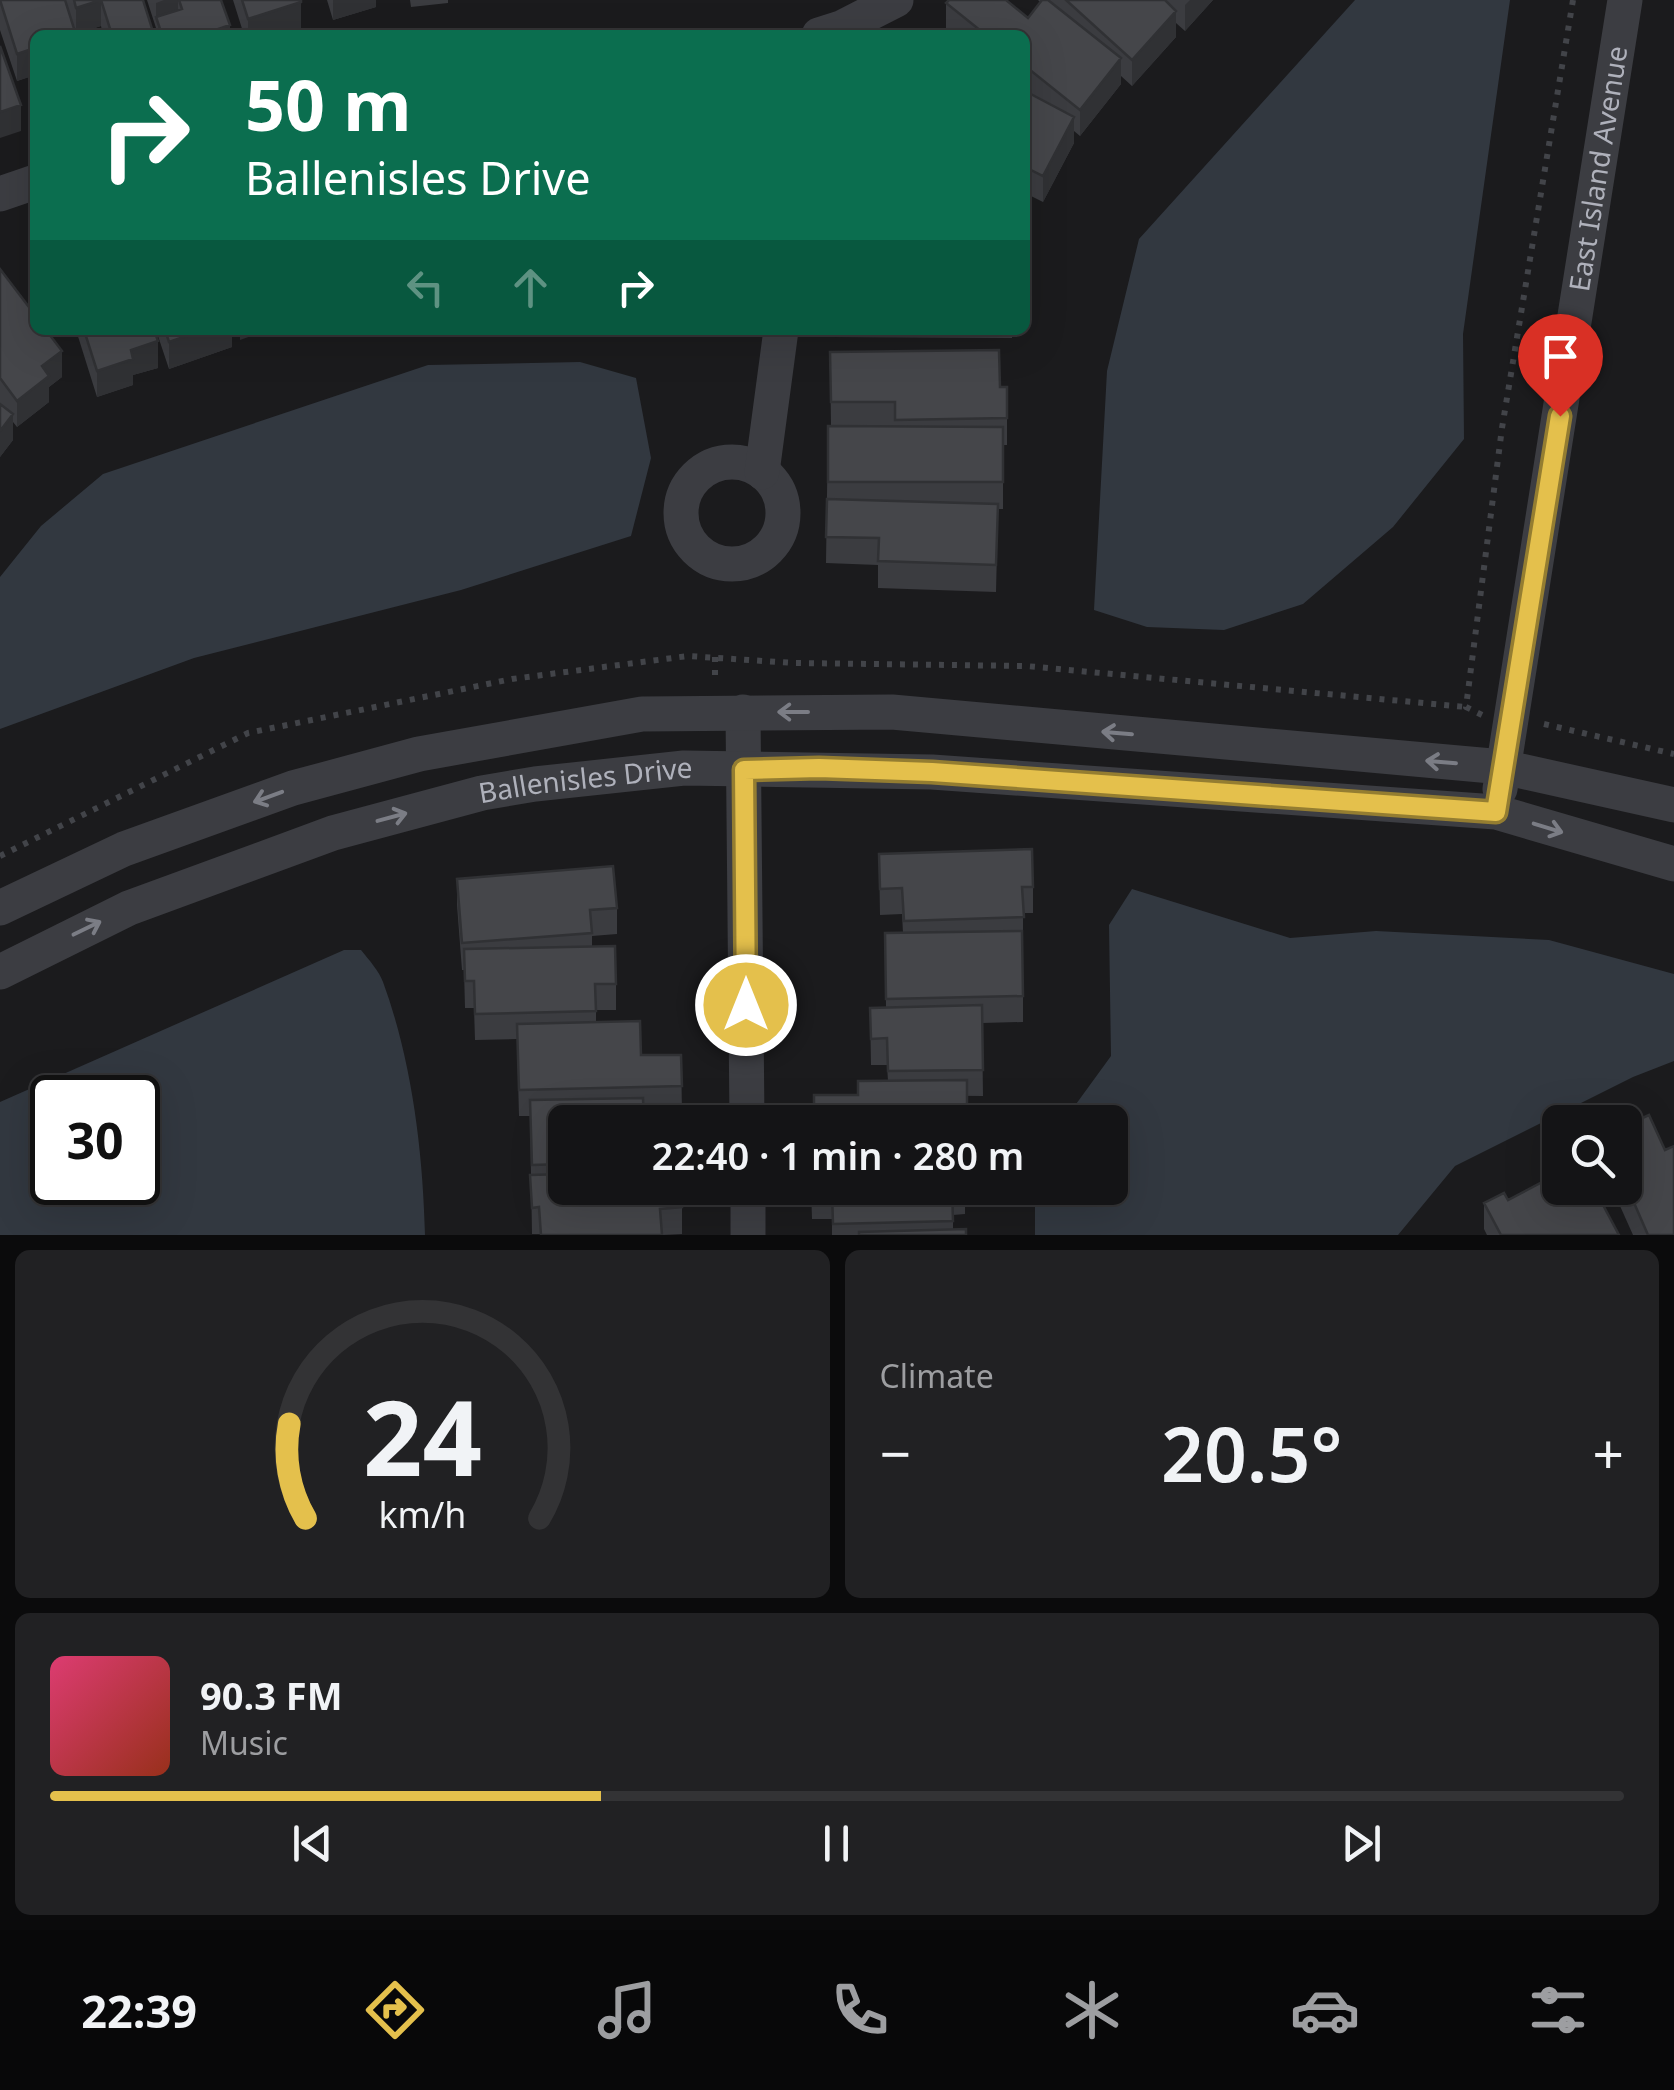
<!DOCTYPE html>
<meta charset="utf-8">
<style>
body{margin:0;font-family:"Noto Sans",sans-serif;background:#212123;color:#f1f3f6;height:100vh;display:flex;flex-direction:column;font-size:38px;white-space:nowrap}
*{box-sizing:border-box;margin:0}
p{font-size:32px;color:#9d9ea1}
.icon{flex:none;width:55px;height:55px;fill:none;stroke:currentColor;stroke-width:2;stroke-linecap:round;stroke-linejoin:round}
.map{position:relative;height:1235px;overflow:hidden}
.sheet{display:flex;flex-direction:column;gap:15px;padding:15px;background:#0b0b0c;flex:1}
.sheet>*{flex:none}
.top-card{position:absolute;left:30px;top:30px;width:1000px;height:305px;border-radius:15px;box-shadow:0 10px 40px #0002,0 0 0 2px #333335;background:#0b6e4f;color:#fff;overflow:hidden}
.buttons{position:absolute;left:1542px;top:1105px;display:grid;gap:20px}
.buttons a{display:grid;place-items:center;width:100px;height:100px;border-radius:15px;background:#141416;box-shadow:0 10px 40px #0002,0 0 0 2px #333335;font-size:50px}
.speed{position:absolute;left:30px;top:1075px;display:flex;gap:20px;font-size:50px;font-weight:700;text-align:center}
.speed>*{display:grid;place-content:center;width:130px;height:130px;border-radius:50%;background:#141416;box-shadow:0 10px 40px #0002,0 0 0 2px #333335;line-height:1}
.speed .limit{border:5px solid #111;border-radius:15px;background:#fff;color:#111}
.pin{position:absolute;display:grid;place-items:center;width:85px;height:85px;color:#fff;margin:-102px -42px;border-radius:50% 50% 50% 0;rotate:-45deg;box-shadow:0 0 10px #0007}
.pin .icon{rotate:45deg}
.me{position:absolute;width:110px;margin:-55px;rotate:0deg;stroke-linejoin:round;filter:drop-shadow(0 0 8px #0008)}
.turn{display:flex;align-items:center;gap:35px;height:210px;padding:0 50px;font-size:45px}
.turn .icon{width:130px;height:130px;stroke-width:2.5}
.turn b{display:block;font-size:70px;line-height:85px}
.lanes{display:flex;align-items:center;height:95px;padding:0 50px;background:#0003;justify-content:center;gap:50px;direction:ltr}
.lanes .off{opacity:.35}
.big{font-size:75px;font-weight:600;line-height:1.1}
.sheet .card{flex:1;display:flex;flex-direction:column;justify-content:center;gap:15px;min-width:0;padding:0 35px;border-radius:15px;background:#212123}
.sheet .dial{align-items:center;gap:0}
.dial svg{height:260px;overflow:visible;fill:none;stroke:#333335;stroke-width:7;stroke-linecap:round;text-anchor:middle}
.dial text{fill:#f1f3f6;stroke:none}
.song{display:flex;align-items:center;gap:30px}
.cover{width:120px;height:120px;border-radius:15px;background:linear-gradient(135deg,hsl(340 70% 55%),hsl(10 70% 35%))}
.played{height:10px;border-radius:5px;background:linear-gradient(90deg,#e4c04c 35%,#333335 35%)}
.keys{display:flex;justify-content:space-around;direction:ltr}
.heat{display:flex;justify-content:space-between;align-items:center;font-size:55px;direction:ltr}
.sheet .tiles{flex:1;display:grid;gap:15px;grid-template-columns:1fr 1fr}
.card:last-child{grid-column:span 2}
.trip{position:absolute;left:548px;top:1105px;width:580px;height:100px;border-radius:15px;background:#141416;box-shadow:0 10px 40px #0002,0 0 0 2px #333335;font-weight:600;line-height:100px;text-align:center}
.tab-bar{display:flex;height:160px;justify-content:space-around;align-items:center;background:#080809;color:#9d9ea1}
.tab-bar .icon{width:70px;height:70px}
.tab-bar .active{color:#e4c04c}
.tab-bar b{font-size:45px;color:#f1f3f6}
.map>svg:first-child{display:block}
.water{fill:#323840;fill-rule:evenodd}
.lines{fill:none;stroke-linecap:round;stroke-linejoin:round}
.path{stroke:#424449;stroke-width:6;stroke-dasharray:5 8;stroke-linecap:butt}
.street{stroke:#3c3d42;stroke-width:35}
.wall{fill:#3b3c40}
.shaded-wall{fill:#303134}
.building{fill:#45464a;stroke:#303134;stroke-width:2.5}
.oneway{stroke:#7b7d85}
.route-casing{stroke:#947d31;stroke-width:25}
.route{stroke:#e4c04c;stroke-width:18}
.labels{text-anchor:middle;stroke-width:10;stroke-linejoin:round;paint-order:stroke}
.street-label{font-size:28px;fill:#afb1bb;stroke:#161618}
</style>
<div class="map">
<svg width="1674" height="1235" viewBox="0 0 1674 1235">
<rect width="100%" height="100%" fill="#1b1b1d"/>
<path class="water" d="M 1355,0 L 1510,0 L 1463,334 L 1464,439 L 1393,527 L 1303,604 L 1224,630 L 1147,627 L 1094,610 L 1107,371 L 1139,239 Z
M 580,362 L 636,378 L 651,458 L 631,536 L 461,590 L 194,658 L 0,729 L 0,577 L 41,526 L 103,474 L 428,365 Z
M 1132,889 L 1290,938 L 1376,931 L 1549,940 L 1674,974 L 1674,1061 L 1633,1077 L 1455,1166 L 1398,1235 L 1035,1235 L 1035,1199 L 1039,1188 L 1110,1188 L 1110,1122 L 1063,1122 L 1111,1056 L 1109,925 Z
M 344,950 L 361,950 C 369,960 379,971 383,982 C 412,1061 423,1152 425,1235 L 0,1235 L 0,1102 ZM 52,1098 L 138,1098 L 138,1182 L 52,1182 Z"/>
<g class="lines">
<path class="path" d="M 715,657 L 715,682
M 1482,715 L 1466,707 L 1502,428 L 1573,0
M 1544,724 L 1674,754
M 0,856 L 248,733 L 512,679 L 688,656 L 794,663 L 1026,666 L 1466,707"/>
<g class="street">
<path d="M 819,35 L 841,28 L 896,0"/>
<path d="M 0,194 L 35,182"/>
<circle cx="732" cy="513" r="51"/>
<path d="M 762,472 L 781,330"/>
<path d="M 743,712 L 747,1122"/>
<path id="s1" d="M 1500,789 L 1625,0"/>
<path d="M 0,908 L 124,849 L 293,788 L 419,754 L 642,714 L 892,712 L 1503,767 L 1674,805"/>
<path id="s2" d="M 0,972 L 129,908 L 333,833 L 482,793 L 535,784 L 684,768 L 932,772 L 1496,812 L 1674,864"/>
<path d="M 748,1188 L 748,1235"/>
</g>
</g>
<path class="wall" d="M 0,0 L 35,35 L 35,75 L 17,81 L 0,30 Z
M 65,0 L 143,0 L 154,35 L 103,35 L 101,26 L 76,34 Z
M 147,0 L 221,0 L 230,35 L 156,35 L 156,28 Z
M 233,0 L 301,0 L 301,28 L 280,35 L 244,35 Z
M 327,0 L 376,0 L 376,7 L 333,20 Z
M 410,0 L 448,0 L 448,3 L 411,7 Z
M 1038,0 L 1213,0 L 1185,31 L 1176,23 L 1176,37 L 1132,86 L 1121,76 L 1121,84 L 1080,136 L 1074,131 L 1074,143 L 1043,202 L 1025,193 L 1025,35 L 953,35 L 946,29 L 946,3 L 1028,18 L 1040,2 Z
M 0,269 L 62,377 L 49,387 L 49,402 L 17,427 L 13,422 L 13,440 L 0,457 Z
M 76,330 L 154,330 L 158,368 L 133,375 L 133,385 L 97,397 Z
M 156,330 L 232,330 L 232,347 L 169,369 Z
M 834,330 L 1012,330 L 1012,338 L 834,337 Z
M 830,352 L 1000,387 L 1007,387 L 1007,445 L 1003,445 L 1003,509 L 998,509 L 996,592 L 878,588 L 878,565 L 826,563 L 828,426 L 831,426 Z
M 879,854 L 1033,887 L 1033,913 L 1023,913 L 1023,1022 L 982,1023 L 983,1096 L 858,1095 L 888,1081 L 887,1065 L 871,1065 L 870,1008 L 886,1007 L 885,933 L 903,933 L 902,914 L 880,915 Z
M 457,879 L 617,908 L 617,934 L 592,936 L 592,947 L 616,984 L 616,1010 L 596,1010 L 596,1022 L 641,1055 L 681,1055 L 682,1112 L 643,1113 L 565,1122 L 565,1188 L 682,1207 L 682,1234 L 662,1235 L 532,1234 L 530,1116 L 519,1116 L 517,1039 L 475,1040 L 474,1008 L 465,1008 L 464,970 L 462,970 L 457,905 Z
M 1625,1126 L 1665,1150 L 1674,1235 L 1633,1235 L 1612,1188 L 1625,1188 Z
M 811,1188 L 965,1188 L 965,1214 L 953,1215 L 953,1229 L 966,1235 L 832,1235 L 832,1219 L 812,1219 Z
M 1508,1200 L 1561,1204 L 1619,1235 L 1487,1235 L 1484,1229 L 1484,1203 Z"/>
<path class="shaded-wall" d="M 101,0 L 101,26 L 76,34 L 76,8 Z
M 164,0 L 178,0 L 178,22 L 156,18 L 156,3 Z
M 333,0 L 376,0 L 376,7 L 333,20 Z
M 1190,0 L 1213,0 L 1185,31 L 1185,5 Z
M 301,2 L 301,28 L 280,35 L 248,35 L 248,19 Z
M 1176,11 L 1176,37 L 1132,86 L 1132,60 Z
M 230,25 L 230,35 L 201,35 Z
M 35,48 L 35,75 L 17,81 L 17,54 Z
M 1121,58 L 1121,84 L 1080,136 L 1080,110 Z
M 21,105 L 21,131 L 0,138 L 0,112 Z
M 1074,117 L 1074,143 L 1043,202 L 1043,176 Z
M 204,330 L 232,330 L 232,347 L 169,369 L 169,342 Z
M 240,330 L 268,330 L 240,340 Z
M 158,341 L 158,368 L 133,375 L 133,385 L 97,397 L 97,371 L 131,350 Z
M 62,351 L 62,377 L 49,387 L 49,402 L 17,427 L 17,401 L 42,366 Z
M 13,414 L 13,440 L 0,457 L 0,431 Z"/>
<path class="building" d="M 0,0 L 65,0 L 76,35 L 35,35 L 35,48 L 17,54 Z
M 74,0 L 143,0 L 154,35 L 112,35 L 101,0 L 76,8 Z
M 179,0 L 221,0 L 230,25 L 201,35 L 162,35 L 156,17 L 182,9 Z
M 242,0 L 301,0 L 301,2 L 248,19 Z
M 949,0 L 1006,0 L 1028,18 L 1042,0 L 1048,0 L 1121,58 L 1080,110 L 1025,66 L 1025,35 L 986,35 L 946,3 Z
M 1066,0 L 1165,0 L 1176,11 L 1132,60 Z
M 0,46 L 21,105 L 0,112 Z
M 1025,91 L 1074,117 L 1043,176 L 1025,167 Z
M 0,269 L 35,315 L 35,330 L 46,330 L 62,351 L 42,366 L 49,376 L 17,401 L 0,378 Z
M 84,330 L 154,330 L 158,341 L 131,350 L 133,359 L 97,371 Z
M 165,330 L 204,330 L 169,342 Z
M 999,350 L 1000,387 L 1007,387 L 1007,418 L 895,420 L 895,402 L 831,402 L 830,352 Z
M 0,404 L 13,414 L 0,431 Z
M 828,426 L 1003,427 L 1003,482 L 828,482 Z
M 827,499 L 998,504 L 996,565 L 878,561 L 879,538 L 826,537 Z
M 1032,849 L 1033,887 L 1022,887 L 1024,917 L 904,921 L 902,888 L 880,889 L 879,854 Z
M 613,866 L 617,908 L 590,910 L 592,933 L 462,943 L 457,879 Z
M 1022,931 L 1023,996 L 886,999 L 885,933 Z
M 615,946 L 616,984 L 595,984 L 596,1011 L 475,1014 L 474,981 L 465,981 L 464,949 Z
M 982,1005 L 983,1070 L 888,1071 L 887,1038 L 871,1039 L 870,1008 Z
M 640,1021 L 641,1055 L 681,1055 L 682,1086 L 519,1090 L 517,1024 Z
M 967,1080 L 967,1122 L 814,1122 L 814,1095 L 858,1095 L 858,1081 Z
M 643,1098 L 644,1122 L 565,1122 L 565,1164 L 532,1165 L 530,1100 Z
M 1649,1115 L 1665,1150 L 1674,1146 L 1674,1235 L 1648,1235 L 1625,1182 L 1625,1126 Z
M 565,1174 L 565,1188 L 681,1188 L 682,1207 L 660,1209 L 662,1235 L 541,1235 L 539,1207 L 532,1208 L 530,1175 Z
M 1548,1179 L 1561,1204 L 1591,1188 L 1594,1188 L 1619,1235 L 1501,1235 L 1484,1203 L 1504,1193 L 1508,1200 Z
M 812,1188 L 965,1188 L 952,1188 L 953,1221 L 833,1224 L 832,1192 L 812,1193 Z
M 966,1229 L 966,1235 L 859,1235 L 859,1232 Z"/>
<defs><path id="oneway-shaft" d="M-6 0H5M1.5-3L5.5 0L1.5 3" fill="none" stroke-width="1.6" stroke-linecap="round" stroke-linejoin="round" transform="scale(2.5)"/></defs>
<g class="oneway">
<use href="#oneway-shaft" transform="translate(793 712) rotate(-180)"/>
<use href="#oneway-shaft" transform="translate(1117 733) rotate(-175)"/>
<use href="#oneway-shaft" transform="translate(1441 762) rotate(-175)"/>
<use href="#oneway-shaft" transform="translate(268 797) rotate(160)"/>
<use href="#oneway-shaft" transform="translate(392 817) rotate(-15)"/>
<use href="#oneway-shaft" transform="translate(1548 828) rotate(17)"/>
<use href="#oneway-shaft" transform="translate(87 928) rotate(-26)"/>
</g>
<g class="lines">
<g class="route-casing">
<path id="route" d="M 746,1005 L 744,770 L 819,768 L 932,772 L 1496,812 L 1560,416"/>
</g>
<use href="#route" class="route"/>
</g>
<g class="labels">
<g class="street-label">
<text dy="10" stroke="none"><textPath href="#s1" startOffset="628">East Island Avenue</textPath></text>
<text dy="10" stroke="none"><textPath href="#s2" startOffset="620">Ballenisles Drive</textPath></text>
</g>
</g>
</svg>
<div class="buttons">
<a><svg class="icon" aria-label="search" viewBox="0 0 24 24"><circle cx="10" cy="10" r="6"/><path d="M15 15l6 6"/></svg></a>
</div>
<div class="speed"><div class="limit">30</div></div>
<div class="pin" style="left:1560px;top:416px;background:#d93025"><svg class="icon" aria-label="arrive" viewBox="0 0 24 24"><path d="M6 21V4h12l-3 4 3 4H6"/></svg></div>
<svg class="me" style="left:746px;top:1005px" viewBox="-20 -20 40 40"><circle r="17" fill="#e4c04c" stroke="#fff" stroke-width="3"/><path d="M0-11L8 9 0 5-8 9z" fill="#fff"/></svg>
<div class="trip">22:40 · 1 min · 280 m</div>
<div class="top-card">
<div class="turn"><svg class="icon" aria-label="right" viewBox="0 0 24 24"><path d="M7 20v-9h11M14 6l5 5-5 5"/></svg><div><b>50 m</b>Ballenisles Drive</div></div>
<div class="lanes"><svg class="icon off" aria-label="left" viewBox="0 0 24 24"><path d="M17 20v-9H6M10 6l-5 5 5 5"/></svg><svg class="icon off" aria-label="ahead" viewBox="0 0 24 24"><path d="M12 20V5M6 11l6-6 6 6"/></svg><svg class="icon" aria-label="right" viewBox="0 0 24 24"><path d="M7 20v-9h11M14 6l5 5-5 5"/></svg></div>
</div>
</div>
<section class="sheet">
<div class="tiles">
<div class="card dial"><svg viewBox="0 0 100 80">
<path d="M14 69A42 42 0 1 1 86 69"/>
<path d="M14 69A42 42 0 0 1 9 40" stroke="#e4c04c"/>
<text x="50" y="56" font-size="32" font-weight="700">24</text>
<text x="50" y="72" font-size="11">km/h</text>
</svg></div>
<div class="card"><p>Climate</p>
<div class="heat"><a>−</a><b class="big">20.5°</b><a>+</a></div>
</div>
<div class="card">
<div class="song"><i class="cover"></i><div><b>90.3 FM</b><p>Music</p></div></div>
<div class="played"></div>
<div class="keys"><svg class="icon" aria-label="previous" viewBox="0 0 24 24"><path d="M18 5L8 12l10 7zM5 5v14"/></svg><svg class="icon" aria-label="pause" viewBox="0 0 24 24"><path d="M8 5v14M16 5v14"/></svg><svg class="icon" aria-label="next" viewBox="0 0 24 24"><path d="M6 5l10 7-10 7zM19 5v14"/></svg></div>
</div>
</div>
</section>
<nav class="tab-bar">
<b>22:39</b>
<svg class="icon active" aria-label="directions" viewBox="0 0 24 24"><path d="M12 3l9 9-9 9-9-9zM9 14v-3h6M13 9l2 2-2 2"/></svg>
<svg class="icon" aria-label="music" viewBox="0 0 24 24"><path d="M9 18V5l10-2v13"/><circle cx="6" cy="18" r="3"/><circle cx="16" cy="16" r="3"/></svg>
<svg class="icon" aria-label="phone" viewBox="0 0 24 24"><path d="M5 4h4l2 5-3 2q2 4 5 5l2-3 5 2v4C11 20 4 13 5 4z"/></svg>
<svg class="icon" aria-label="climate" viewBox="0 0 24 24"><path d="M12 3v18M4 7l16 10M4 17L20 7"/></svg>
<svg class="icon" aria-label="car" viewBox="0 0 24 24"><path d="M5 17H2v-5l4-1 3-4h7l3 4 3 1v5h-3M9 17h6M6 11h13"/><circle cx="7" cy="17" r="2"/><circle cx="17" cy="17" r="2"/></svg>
<svg class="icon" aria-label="filters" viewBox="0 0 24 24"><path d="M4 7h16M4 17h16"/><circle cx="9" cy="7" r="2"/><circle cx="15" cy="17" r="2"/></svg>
</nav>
